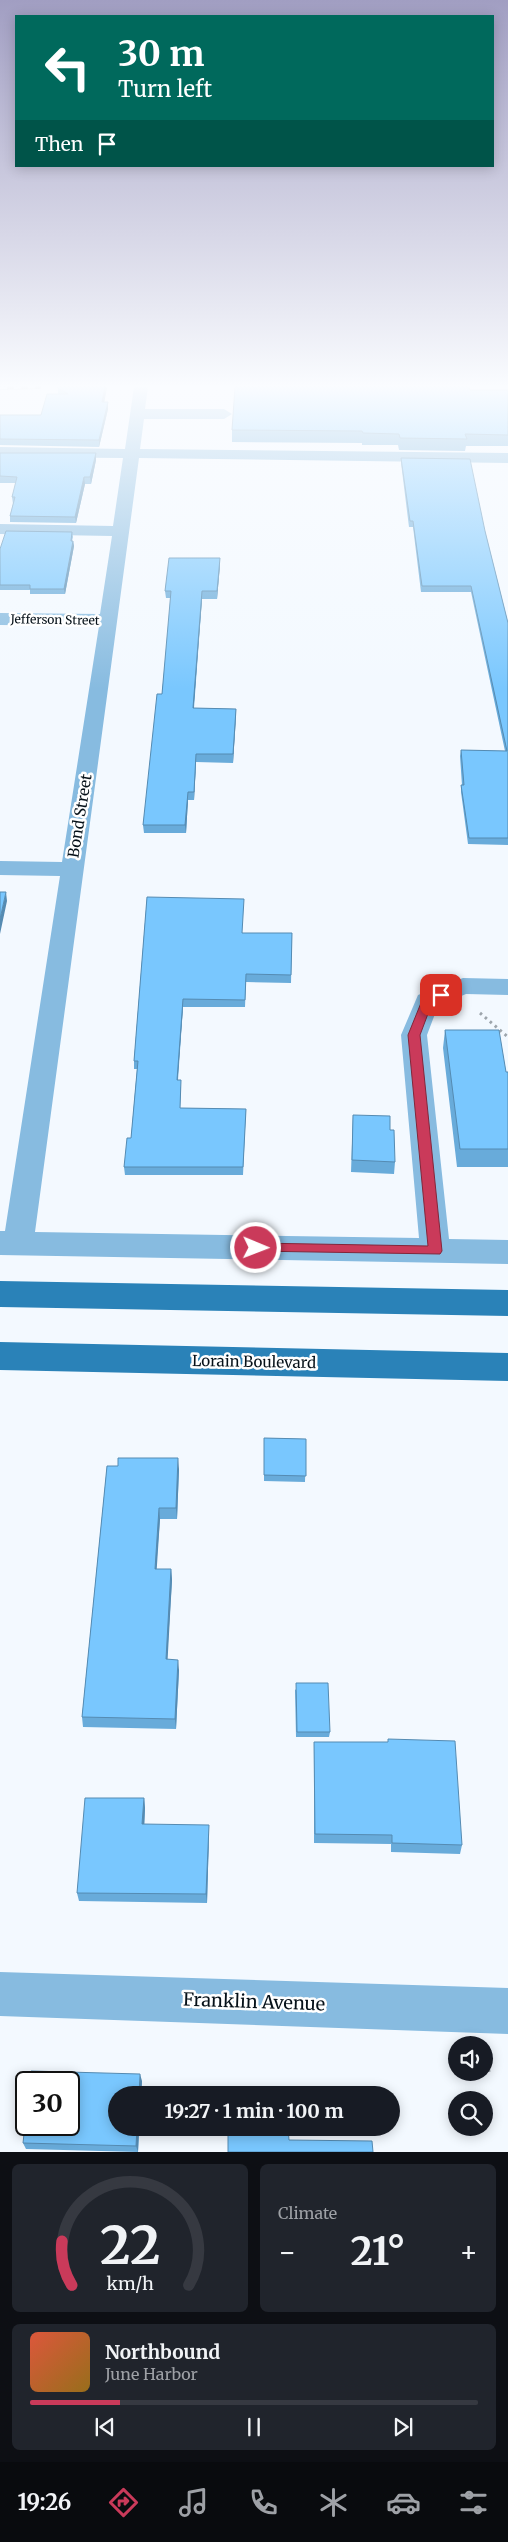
<!DOCTYPE html>
<meta charset="utf-8">
<style>
body{margin:0;font-family:Merriweather,serif;background:#20242c;color:#f1f3f6;height:100vh;display:flex;flex-direction:column;font-size:19px;white-space:nowrap}
*{box-sizing:border-box;margin:0}
p{font-size:16px;color:#9ea1a6}
.icon{flex:none;width:28px;height:28px;fill:none;stroke:currentColor;stroke-width:2;stroke-linecap:round;stroke-linejoin:round}
.map{position:relative;height:2152px;overflow:hidden}
.drawer{display:flex;flex-direction:column;gap:12px;padding:12px;background:#0d0f14;flex:1}
.drawer>*{flex:none}
.banner{position:absolute;left:15px;top:15px;width:479px;height:152px;border-radius:0px;box-shadow:0 2px 12px #0003;background:#00695c;color:#fff;overflow:hidden}
.buttons{position:absolute;left:448px;top:2036px;display:grid;gap:10px}
.buttons a{display:grid;place-items:center;width:45px;height:45px;border-radius:50%;background:#171b24;box-shadow:0 2px 12px #0003;font-size:25px}
.speed{position:absolute;left:15px;top:2071px;display:flex;gap:10px;font-size:25px;font-weight:700;text-align:center}
.speed>*{display:grid;place-content:center;width:65px;height:65px;border-radius:50%;background:#171b24;box-shadow:0 2px 12px #0003;line-height:1}
.speed .limit{border:2px solid #111;border-radius:8px;background:#fff;color:#111}
.pin{position:absolute;display:grid;place-items:center;width:42px;height:42px;color:#fff;margin:-21px;border-radius:10px;box-shadow:0 2px 8px #0006}
.me{position:absolute;width:55px;margin:-28px;rotate:91deg;stroke-linejoin:round;filter:drop-shadow(0 0 4px #0008)}
.turn{display:flex;align-items:center;gap:18px;height:105px;padding:0 20px;font-size:22px}
.turn .icon{width:65px;height:65px;stroke-width:2.5}
.turn b{display:block;font-size:35px;line-height:42px}
.then{display:flex;align-items:center;height:48px;padding:0 20px;background:#0003;gap:10px;font-size:19px}
.big{font-size:38px;font-weight:700;line-height:1.1}
.drawer .card{flex:1;display:flex;flex-direction:column;justify-content:center;gap:8px;min-width:0;padding:0 18px;border-radius:8px;background:#20242c}
.drawer .dial{align-items:center;gap:0}
.dial svg{height:130px;overflow:visible;fill:none;stroke:#363941;stroke-width:7;stroke-linecap:round;text-anchor:middle}
.dial text{fill:#f1f3f6;stroke:none}
.song{display:flex;align-items:center;gap:15px}
.cover{width:60px;height:60px;border-radius:8px;background:linear-gradient(135deg,hsl(10 70% 55%),hsl(40 70% 35%))}
.played{height:5px;border-radius:2px;background:linear-gradient(90deg,#ca3a5a 20%,#363941 20%)}
.keys{display:flex;justify-content:space-around;direction:ltr}
.heat{display:flex;justify-content:space-between;align-items:center;font-size:28px;direction:ltr}
.drawer .tiles{flex:1;display:grid;gap:12px;grid-template-columns:1fr 1fr}
.card:last-child{grid-column:span 2}
.trip{position:absolute;left:108px;top:2086px;width:292px;height:50px;border-radius:25px;background:#171b24;box-shadow:0 2px 12px #0003;font-weight:700;line-height:50px;text-align:center}
.tab-bar{display:flex;height:80px;justify-content:space-around;align-items:center;background:#090b0e;color:#9ea1a6}
.tab-bar .icon{width:35px;height:35px}
.tab-bar .selected{color:#ca3a5a}
.tab-bar b{font-size:22px;color:#f1f3f6}
.map>svg:first-child{display:block}
.lines{fill:none;stroke-linecap:round;stroke-linejoin:round}
.path-far1{stroke:#9da5ac;stroke-width:3;stroke-dasharray:2.5 4;stroke-linecap:butt}
.path{stroke:#9da5ac;stroke-width:5;stroke-dasharray:4 5.5;stroke-linecap:butt}
.minor{fill:#87bbe0;fill-rule:evenodd}
.major{fill:#2a82b8;fill-rule:evenodd}
.rail-casing{stroke:#677077;stroke-width:4}
.rail{stroke:#fff;stroke-width:2.5;stroke-dasharray:7;stroke-linecap:butt}
.wall{fill:#68abda}
.shaded-wall{fill:#558bb2}
.building{fill:#79c7fe;stroke:#558bb2}
.route{fill:#ca3a5a;stroke:#83263a}
.labels{text-anchor:middle;stroke-width:5;stroke-linejoin:round;paint-order:stroke}
.far-street-label{font-size:12px;fill:#061119;stroke:#fff}
.street-label{font-size:15px;fill:#061119;stroke:#fff}
.near-street-label{font-size:18px;fill:#061119;stroke:#fff}
</style>
<div class="map">
<svg width="508" height="2152" viewBox="0 0 508 2152">
<rect width="100%" height="100%" fill="#f3f9ff"/>
<g class="lines">
<path class="path-far1" d="M 480,1013 L 508,1037"/>
<path class="path" d="M 486,2050 L 488,2072"/>
<path class="minor" d="M 134,387 L 148,387 L 145,409 L 224,409 L 232,414 L 224,419 L 144,419 L 140,449 L 508,453 L 508,463 L 139,458 L 35,1232 L 419,1238 L 401,1035 L 418,995 L 463,978 L 508,979 L 508,995 L 466,994 L 438,1006 L 427,1035 L 449,1239 L 508,1240 L 508,1264 L 0,1255 L 0,1231 L 5,1231 L 60,876 L 0,875 L 0,861 L 62,862 L 99,626 L 0,625 L 0,613 L 100,614 L 112,536 L 0,534 L 0,524 L 113,526 L 123,458 L 0,457 L 0,447 L 125,449 Z
M 0,1972 L 508,1988 L 508,2034 L 0,2016 Z"/>
<path class="major" d="M 0,1281 L 508,1290 L 508,1316 L 0,1307 Z
M 0,1342 L 508,1353 L 508,1381 L 0,1370 Z"/>
<g class="rail-casing">
<path id="rail" d="M 0,388 L 39,387"/>
</g>
<use href="#rail" class="rail"/>
</g>
<path class="wall" d="M 58,387 L 107,387 L 104,402 L 108,409 L 99,447 L 0,445 L 0,415 L 41,415 L 58,394 Z
M 470,390 L 508,390 L 508,446 L 466,446 L 465,451 L 399,450 L 398,445 L 362,445 L 362,443 L 232,442 L 232,430 Z
M 0,453 L 96,453 L 96,460 L 91,484 L 85,484 L 76,523 L 10,522 L 10,516 L 13,504 L 12,497 L 16,483 L 0,483 Z
M 401,458 L 485,531 L 508,623 L 508,845 L 468,844 L 461,792 L 461,785 L 462,785 L 460,756 L 461,750 L 505,751 L 471,592 L 421,592 L 413,527 L 409,527 L 401,463 Z
M 72,532 L 73,537 L 72,541 L 73,541 L 74,546 L 65,594 L 30,594 L 30,590 L 0,590 L 0,549 Z
M 220,565 L 217,599 L 202,599 L 194,708 L 236,709 L 233,763 L 196,762 L 194,800 L 188,800 L 186,833 L 144,833 L 143,825 L 162,694 L 171,598 L 166,598 L 165,591 Z
M 147,897 L 243,933 L 292,933 L 291,983 L 246,982 L 245,1007 L 183,1007 L 178,1080 L 181,1088 L 180,1108 L 246,1109 L 243,1175 L 125,1175 L 124,1167 L 131,1138 L 137,1069 L 134,1069 L 134,1061 Z
M 445,1030 L 506,1072 L 508,1072 L 508,1167 L 457,1167 L 443,1048 Z
M 353,1115 L 395,1162 L 394,1174 L 351,1172 Z
M 264,1438 L 306,1439 L 305,1482 L 264,1481 Z
M 107,1466 L 179,1469 L 177,1519 L 160,1519 L 156,1569 L 171,1569 L 172,1580 L 167,1659 L 179,1670 L 176,1729 L 83,1727 L 82,1717 Z
M 295,1689 L 330,1732 L 329,1737 L 296,1737 Z
M 388,1739 L 462,1845 L 460,1854 L 391,1852 L 391,1844 L 314,1843 L 314,1742 L 388,1742 Z
M 144,1798 L 145,1808 L 144,1824 L 209,1834 L 207,1903 L 79,1901 L 77,1893 Z
M 142,2081 L 138,2152 L 26,2149 L 23,2143 Z"/>
<path class="shaded-wall" d="M 105,387 L 107,387 L 103,409 L 102,402 Z
M 108,402 L 108,409 L 99,447 L 99,440 Z
M 96,453 L 96,460 L 91,484 L 90,477 Z
M 84,477 L 85,484 L 76,523 L 75,517 Z
M 73,541 L 74,546 L 65,594 L 64,589 Z
M 220,558 L 220,565 L 217,599 L 217,591 Z
M 202,591 L 202,599 L 193,716 L 193,708 Z
M 236,709 L 236,717 L 233,763 L 233,754 Z
M 196,754 L 196,762 L 194,800 L 194,792 Z
M 188,792 L 188,800 L 186,833 L 185,825 Z
M 6,892 L 7,901 L 0,934 L 0,919 Z
M 183,999 L 183,1007 L 177,1088 L 177,1080 Z
M 178,1458 L 179,1469 L 177,1519 L 176,1508 Z
M 159,1508 L 160,1519 L 156,1580 L 155,1569 Z
M 171,1569 L 172,1580 L 167,1670 L 166,1659 Z
M 178,1660 L 179,1670 L 176,1729 L 175,1719 Z
M 144,1798 L 145,1808 L 144,1833 L 142,1824 Z
M 209,1825 L 209,1834 L 207,1903 L 206,1894 Z
M 140,2074 L 142,2081 L 141,2095 L 139,2095 Z
M 137,2128 L 139,2128 L 138,2152 L 136,2146 Z"/>
<path class="building" d="M 58,387 L 105,387 L 102,402 L 108,402 L 99,440 L 0,439 L 0,415 L 41,415 L 47,394 L 68,394 L 58,388 Z
M 235,387 L 469,387 L 470,390 L 508,390 L 508,435 L 465,434 L 467,439 L 400,438 L 399,434 L 363,433 L 362,431 L 232,430 Z
M 0,453 L 96,453 L 90,477 L 84,477 L 75,517 L 10,516 L 15,497 L 12,497 L 17,477 L 0,476 Z
M 401,458 L 470,459 L 485,531 L 508,623 L 508,838 L 469,838 L 461,785 L 464,785 L 461,750 L 507,751 L 471,586 L 422,586 L 413,521 L 410,521 Z
M 6,531 L 72,532 L 71,541 L 73,541 L 64,589 L 30,589 L 30,585 L 0,585 L 0,549 Z
M 169,558 L 220,558 L 217,591 L 202,591 L 193,708 L 236,709 L 233,754 L 196,754 L 194,792 L 188,792 L 185,825 L 143,825 L 157,694 L 162,694 L 171,591 L 165,591 Z
M 0,892 L 6,892 L 0,919 Z
M 147,897 L 244,899 L 242,933 L 292,933 L 291,975 L 246,974 L 245,1000 L 183,999 L 177,1080 L 181,1080 L 180,1108 L 246,1109 L 243,1167 L 124,1167 L 127,1138 L 131,1138 L 138,1061 L 134,1061 Z
M 445,1030 L 499,1030 L 506,1072 L 508,1072 L 508,1149 L 460,1149 Z
M 353,1115 L 390,1116 L 390,1130 L 394,1130 L 395,1162 L 352,1160 Z
M 264,1438 L 306,1439 L 306,1476 L 264,1475 Z
M 118,1458 L 178,1458 L 176,1508 L 159,1508 L 155,1569 L 171,1569 L 166,1659 L 178,1660 L 175,1719 L 82,1717 L 107,1466 L 118,1466 Z
M 296,1683 L 328,1683 L 330,1732 L 297,1732 Z
M 388,1739 L 455,1741 L 462,1845 L 392,1843 L 392,1835 L 315,1834 L 314,1742 L 388,1742 Z
M 85,1798 L 144,1798 L 142,1824 L 209,1825 L 206,1894 L 77,1893 Z
M 31,2071 L 140,2074 L 139,2095 L 116,2095 L 116,2128 L 137,2128 L 136,2146 L 23,2143 L 26,2116 L 26,2125 L 69,2125 L 69,2082 L 30,2082 Z
M 228,2128 L 288,2128 L 289,2140 L 372,2141 L 373,2152 L 228,2152 Z"/>
<linearGradient id="sky" x2="0" y2="1"><stop stop-color="#a19ec2"/><stop offset="0.56" stop-color="#fafcff"/><stop offset="1" stop-color="#fafcff" stop-opacity="0"/></linearGradient>
<rect width="508" height="689" fill="url(#sky)"/>
<path class="route" d="M 441,992 L 446,995 L 432,1003 L 420,1035 L 442,1251 L 440,1254 L 252,1251 L 250,1248 L 252,1244 L 256,1243 L 428,1246 L 408,1035 L 423,998 Z"/>
<g class="labels">
<g class="far-street-label">
<text transform="translate(55 620) rotate(1)" y="4">Jefferson Street</text>
</g>
<g class="street-label">
<text transform="translate(80 816) rotate(-81)" y="5">Bond Street</text>
<text transform="translate(254 1362) rotate(1)" y="5">Lorain Boulevard</text>
</g>
<g class="near-street-label">
<text transform="translate(254 2002) rotate(2)" y="6">Franklin Avenue</text>
</g>
</g>
</svg>
<div class="buttons">
<a><svg class="icon" aria-label="sound" viewBox="0 0 24 24"><path d="M4 9h4l5-4v14l-5-4H4zM17 9q2 3 0 6"/></svg></a>
<a><svg class="icon" aria-label="search" viewBox="0 0 24 24"><circle cx="10" cy="10" r="6"/><path d="M15 15l6 6"/></svg></a>
</div>
<div class="speed"><div class="limit">30</div></div>
<div class="pin" style="left:441px;top:995px;background:#d93025"><svg class="icon" aria-label="arrive" viewBox="0 0 24 24"><path d="M6 21V4h12l-3 4 3 4H6"/></svg></div>
<svg class="me" style="left:256px;top:1248px" viewBox="-20 -20 40 40"><circle r="17" fill="#ca3a5a" stroke="#fff" stroke-width="3"/><path d="M0-11L8 9 0 5-8 9z" fill="#fff"/></svg>
<div class="trip">19:27 · 1 min · 100 m</div>
<div class="banner">
<div class="turn"><svg class="icon" aria-label="left" viewBox="0 0 24 24"><path d="M17 20v-9H6M10 6l-5 5 5 5"/></svg><div><b>30 m</b>Turn left</div></div>
<div class="then">Then<svg class="icon" aria-label="arrive" viewBox="0 0 24 24"><path d="M6 21V4h12l-3 4 3 4H6"/></svg></div>
</div>
</div>
<section class="drawer">
<div class="tiles">
<div class="card dial"><svg viewBox="0 0 100 80">
<path d="M14 69A42 42 0 1 1 86 69"/>
<path d="M14 69A42 42 0 0 1 8 42" stroke="#ca3a5a"/>
<text x="50" y="56" font-size="32" font-weight="700">22</text>
<text x="50" y="72" font-size="11">km/h</text>
</svg></div>
<div class="card"><p>Climate</p>
<div class="heat"><a>−</a><b class="big">21°</b><a>+</a></div>
</div>
<div class="card">
<div class="song"><i class="cover"></i><div><b>Northbound</b><p>June Harbor</p></div></div>
<div class="played"></div>
<div class="keys"><svg class="icon" aria-label="previous" viewBox="0 0 24 24"><path d="M18 5L8 12l10 7zM5 5v14"/></svg><svg class="icon" aria-label="pause" viewBox="0 0 24 24"><path d="M8 5v14M16 5v14"/></svg><svg class="icon" aria-label="next" viewBox="0 0 24 24"><path d="M6 5l10 7-10 7zM19 5v14"/></svg></div>
</div>
</div>
</section>
<nav class="tab-bar">
<b>19:26</b>
<svg class="icon selected" aria-label="directions" viewBox="0 0 24 24"><path d="M12 3l9 9-9 9-9-9zM9 14v-3h6M13 9l2 2-2 2"/></svg>
<svg class="icon" aria-label="music" viewBox="0 0 24 24"><path d="M9 18V5l10-2v13"/><circle cx="6" cy="18" r="3"/><circle cx="16" cy="16" r="3"/></svg>
<svg class="icon" aria-label="phone" viewBox="0 0 24 24"><path d="M5 4h4l2 5-3 2q2 4 5 5l2-3 5 2v4C11 20 4 13 5 4z"/></svg>
<svg class="icon" aria-label="climate" viewBox="0 0 24 24"><path d="M12 3v18M4 7l16 10M4 17L20 7"/></svg>
<svg class="icon" aria-label="car" viewBox="0 0 24 24"><path d="M5 17H2v-5l4-1 3-4h7l3 4 3 1v5h-3M9 17h6M6 11h13"/><circle cx="7" cy="17" r="2"/><circle cx="17" cy="17" r="2"/></svg>
<svg class="icon" aria-label="filters" viewBox="0 0 24 24"><path d="M4 7h16M4 17h16"/><circle cx="9" cy="7" r="2"/><circle cx="15" cy="17" r="2"/></svg>
</nav>
